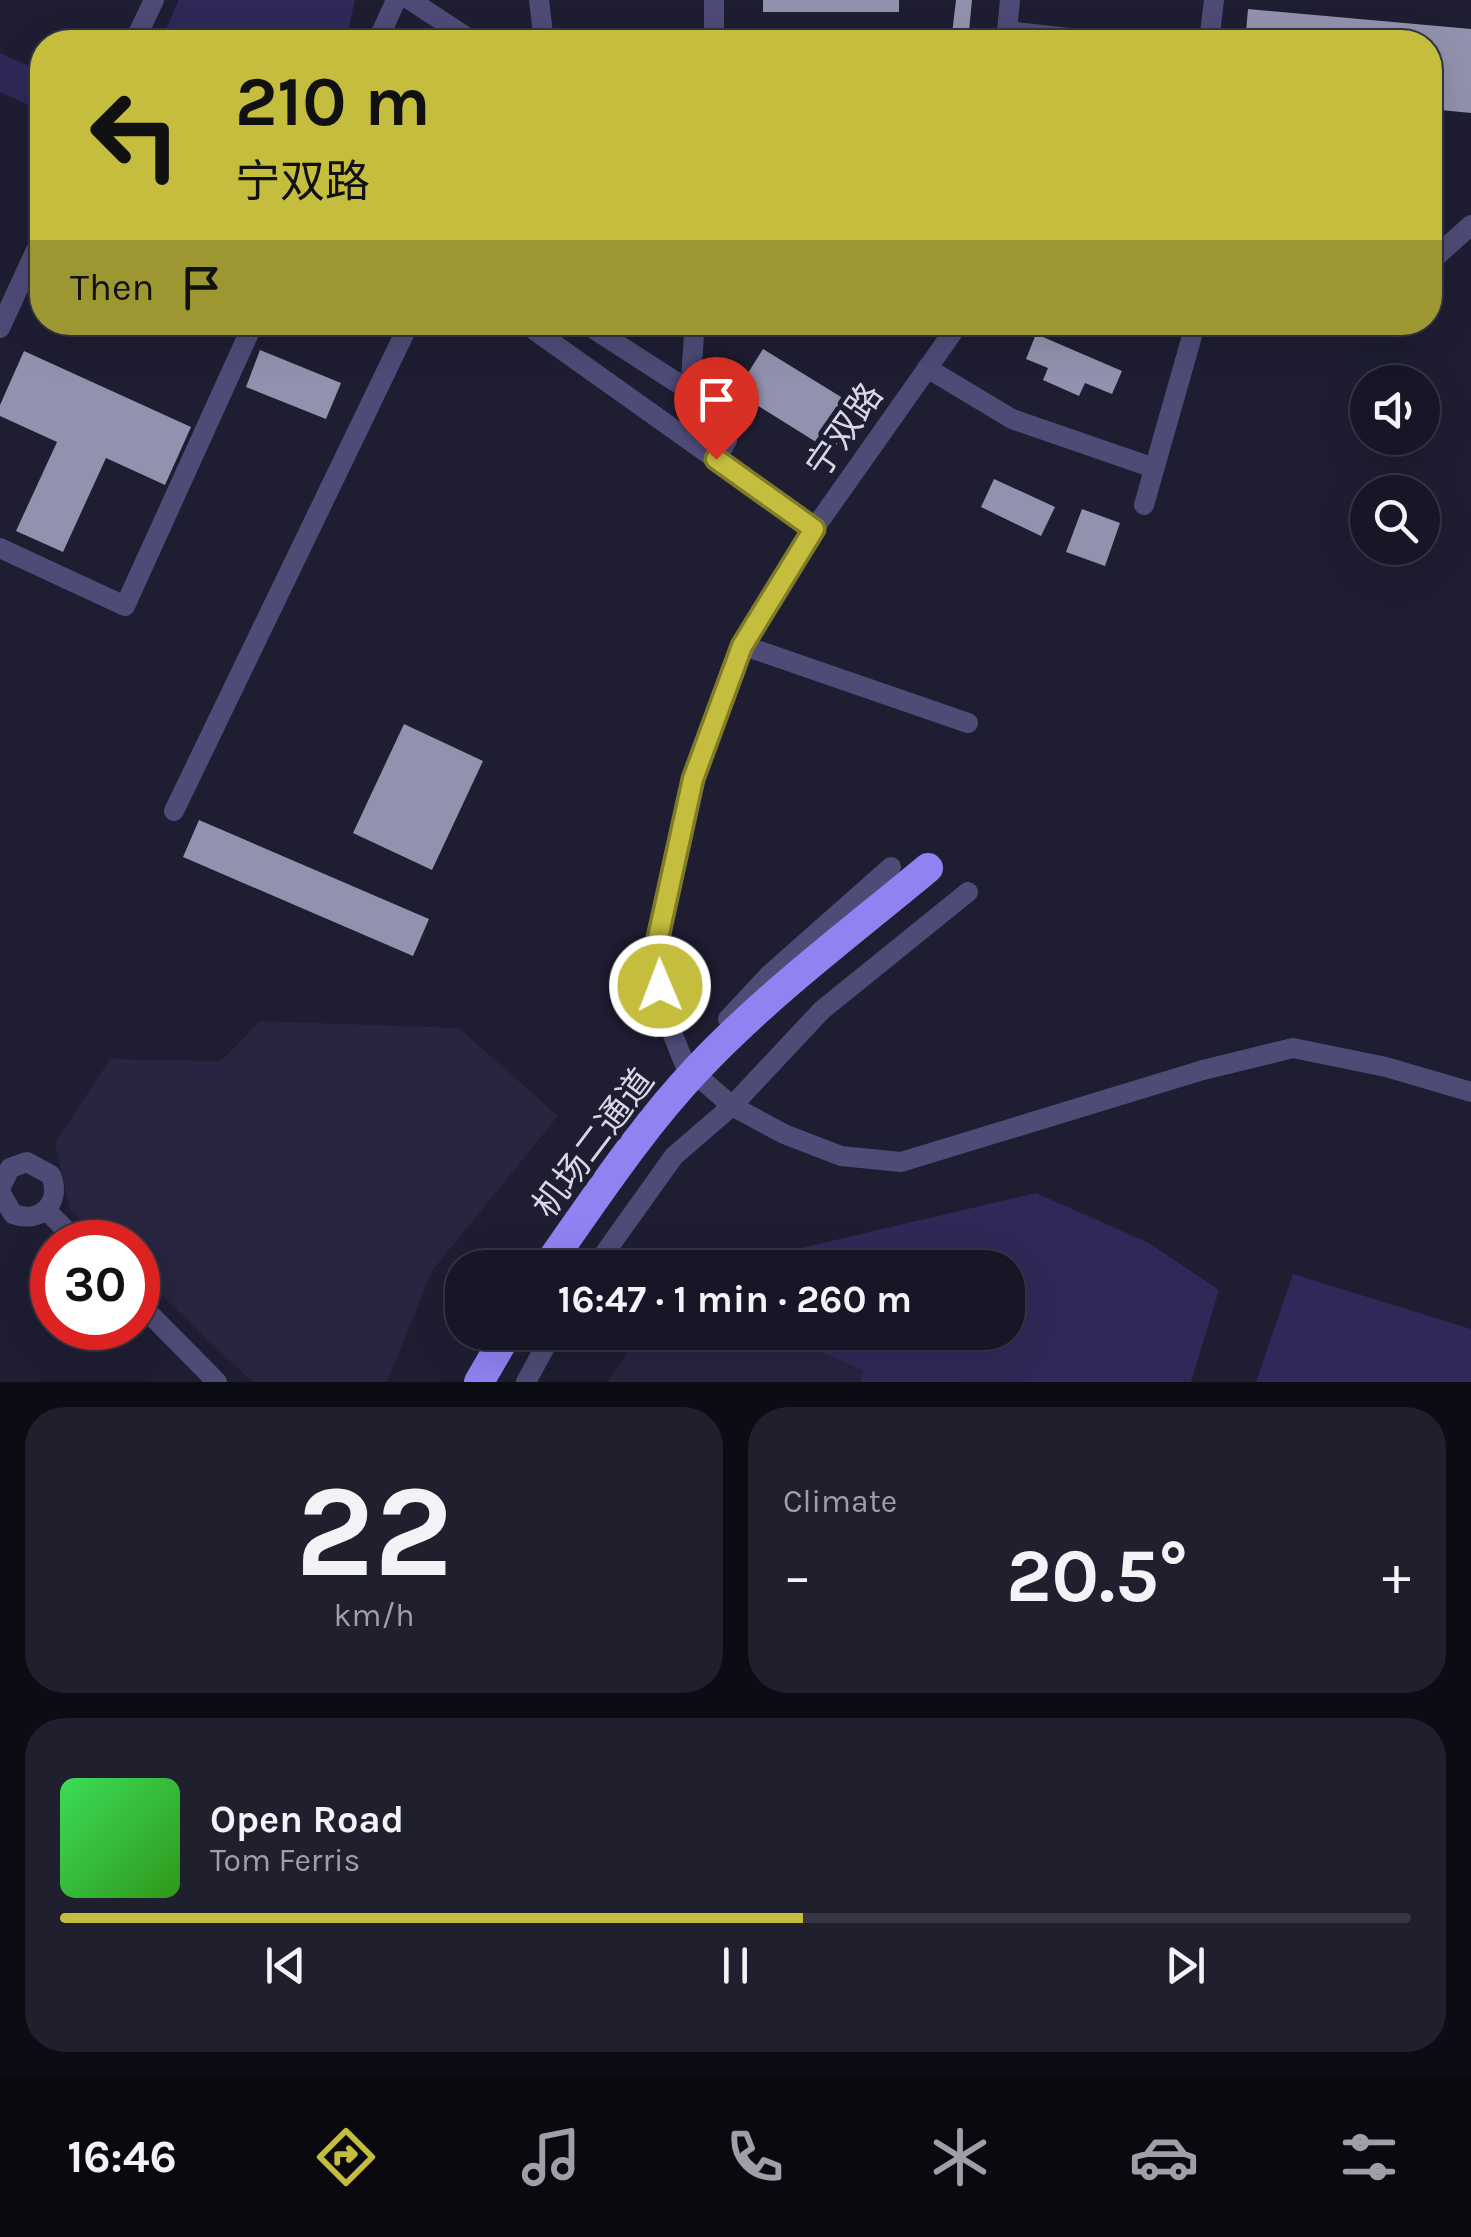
<!DOCTYPE html>
<meta charset="utf-8">
<style>
body{margin:0;font-family:Karla,"Noto Sans SC",sans-serif;background:#1f1f2e;color:#f1f3f6;height:100vh;display:flex;flex-direction:column;font-size:38px;white-space:nowrap}
*{box-sizing:border-box;margin:0}
p{font-size:32px;color:#9e9fa7}
.icon{flex:none;width:55px;height:55px;fill:none;stroke:currentColor;stroke-width:2;stroke-linecap:round;stroke-linejoin:round}
.map{position:relative;height:1382px;overflow:hidden}
.drawer{display:flex;flex-direction:column;gap:25px;padding:25px;background:#0c0c15;flex:1}
.drawer>*{flex:none}
.banner{position:absolute;left:30px;top:30px;width:1412px;height:305px;border-radius:40px;box-shadow:0 10px 40px #0002,0 0 0 2px #353543;background:#c4bd3e;color:#111;overflow:hidden}
.controls{position:absolute;left:1350px;top:365px;display:grid;gap:20px}
.controls a{display:grid;place-items:center;width:90px;height:90px;border-radius:50%;background:#161626;box-shadow:0 10px 40px #0002,0 0 0 2px #353543;font-size:50px}
.speed{position:absolute;left:30px;top:1220px;display:flex;gap:20px;font-size:50px;font-weight:700;text-align:center}
.speed>*{display:grid;place-content:center;width:130px;height:130px;border-radius:50%;background:#161626;box-shadow:0 10px 40px #0002,0 0 0 2px #353543;line-height:1}
.speed .limit{border:15px solid #d22;background:#fff;color:#111}
.pin{position:absolute;display:grid;place-items:center;width:85px;height:85px;color:#fff;margin:-102px -42px;border-radius:50% 50% 50% 0;rotate:-45deg;box-shadow:0 0 10px #0007}
.pin .icon{rotate:45deg}
.me{position:absolute;width:110px;margin:-55px;rotate:359deg;stroke-linejoin:round;filter:drop-shadow(0 0 8px #0008)}
.turn{display:flex;align-items:center;gap:35px;height:210px;padding:0 40px;font-size:45px}
.turn .icon{width:130px;height:130px;stroke-width:2.5}
.turn b{display:block;font-size:70px;line-height:85px}
.then{display:flex;align-items:center;height:95px;padding:0 40px;background:#0003;gap:20px;font-size:38px}
.big{font-size:75px;font-weight:700;line-height:1.1}
.drawer .widget{flex:1;display:flex;flex-direction:column;justify-content:center;gap:15px;min-width:0;padding:0 35px;border-radius:40px;background:#1f1f2e}
.drawer .dial{align-items:center;gap:0}
.dial b{font-size:130px;line-height:1}
.song{display:flex;align-items:center;gap:30px}
.cover{width:120px;height:120px;border-radius:15px;background:linear-gradient(135deg,hsl(130 70% 55%),hsl(110 70% 35%))}
.played{height:10px;border-radius:5px;background:linear-gradient(90deg,#c4bd3e 55%,#353543 55%)}
.keys{display:flex;justify-content:space-around;direction:ltr}
.heat{display:flex;justify-content:space-between;align-items:center;font-size:55px;direction:ltr}
.drawer .tiles{flex:1;display:grid;gap:25px;grid-template-columns:1fr 1fr}
.widget:last-child{grid-column:span 2}
.trip{position:absolute;left:445px;top:1250px;width:580px;height:100px;border-radius:40px;background:#161626;box-shadow:0 10px 40px #0002,0 0 0 2px #353543;font-weight:700;line-height:100px;text-align:center}
.menu{display:flex;height:160px;justify-content:space-around;align-items:center;background:#09090f;color:#9e9fa7}
.menu .icon{width:70px;height:70px}
.menu .selected{color:#c4bd3e}
.menu b{font-size:45px;color:#f1f3f6}
.map>svg:first-child{display:block}
.built{fill:#27253f}
.green{fill:#2f2959}
.building{fill:#9392ae}
.lines{fill:none;stroke-linecap:round;stroke-linejoin:round}
.minor{stroke:#4e4b77;stroke-width:20}
.highway{stroke:#8f83f2;stroke-width:30}
.highway-bridge{stroke:#8f83f2;stroke-width:30}
.route-casing{stroke:#7f7b28;stroke-width:25}
.route{stroke:#c4bd3e;stroke-width:18}
.labels{text-anchor:middle;stroke-width:10;stroke-linejoin:round;paint-order:stroke}
.street-label{font-size:35px;fill:#d8d7e6;stroke:#1e1d32}
</style>
<div class="map">
<svg width="1471" height="1382" viewBox="0 0 1471 1382">
<rect width="100%" height="100%" fill="#1e1d32"/>
<path class="built" d="M 260,1021 L 459,1028 L 558,1116 L 432,1271 L 387,1382 L 252,1382 L 138,1273 L 138,1242 L 105,1242 L 70,1210 L 55,1143 L 110,1059 L 221,1061 Z
M 642,1332 L 779,1333 L 863,1371 L 860,1382 L 607,1382 Z"/>
<path class="green" d="M 179,0 L 355,0 L 345,42 L 160,42 Z
M 0,53 L 42,72 L 40,110 L 0,92 Z
M 1036,1193 L 1149,1243 L 1219,1290 L 1191,1382 L 860,1382 L 863,1371 L 779,1333 L 1008,1332 L 1008,1268 L 791,1267 L 797,1249 Z
M 1293,1274 L 1471,1329 L 1471,1382 L 1256,1382 Z"/>
<path class="building" d="M 763,0 L 899,0 L 899,12 L 763,12 Z
M 956,0 L 972,0 L 968,42 L 951,42 Z
M 1248,9 L 1471,29 L 1471,113 L 1430,109 L 1430,42 L 1245,42 Z
M 1036,334 L 1122,371 L 1112,394 L 1085,383 L 1079,396 L 1043,380 L 1048,368 L 1026,359 Z
M 763,349 L 859,408 L 832,452 L 736,392 Z
M 260,350 L 341,383 L 326,419 L 246,387 Z
M 24,351 L 191,427 L 165,485 L 106,458 L 63,552 L 16,531 L 57,442 L 0,416 L 0,405 Z
M 994,479 L 1055,507 L 1041,536 L 981,507 Z
M 1082,509 L 1120,523 L 1105,566 L 1066,552 Z
M 404,724 L 483,761 L 432,870 L 353,833 Z
M 199,820 L 429,919 L 413,956 L 183,857 Z"/>
<g class="lines">
<path class="minor" d="M 410,0 L 474,42
M 539,0 L 544,42
M 714,0 L 714,42
M 1010,0 L 1007,31 L 1105,42
M 134,42 L 154,0
M 377,42 L 396,0
M 1209,42 L 1214,0
M 1430,262 L 1471,225
M 523,322 L 814,529 L 960,322
M 583,322 L 690,391 L 727,440 L 716,459
M 0,328 L 42,237
M 927,368 L 1012,419 L 1154,468
M 690,391 L 695,322
M 1144,505 L 1196,322
M 814,529 L 742,645 L 693,779 L 654,956 L 665,1015 L 685,1065 L 732,1106 L 784,1134 L 841,1156 L 901,1162 L 1203,1070 L 1293,1048 L 1386,1067 L 1471,1092
M 0,548 L 125,606 L 254,322
M 742,645 L 968,723
M 174,811 L 410,322
M 728,1019 L 769,975 L 891,867
M 0,1189 L 10,1168 L 27,1162 L 51,1175 C 62,1203 41,1224 13,1214 L 0,1192
M 46,1210 L 78,1242
M 594,1268 L 674,1156 L 732,1106 L 822,1010 L 968,892
M 138,1302 L 217,1382
M 526,1382 L 553,1332"/>
<path class="highway" d="M 479,1382 L 508,1332"/>
<path class="highway-bridge" d="M 546,1268 C 594,1200 641,1128 698,1068 C 768,994 850,933 928,868"/>
</g>
<g class="lines">
<g class="route-casing">
<path id="route" d="M 660,986 L 654,956 L 693,779 L 742,646 L 814,529 L 716,459"/>
</g>
<use href="#route" class="route"/>
</g>
<g class="labels">
<g class="street-label">
<text transform="translate(844 430) rotate(-55)" y="12">宁双路</text>
<text transform="translate(593 1143) rotate(-53)" y="12">机场二通道</text>
</g>
</g>
</svg>
<div class="controls">
<a><svg class="icon" aria-label="sound" viewBox="0 0 24 24"><path d="M4 9h4l5-4v14l-5-4H4zM17 9q2 3 0 6"/></svg></a>
<a><svg class="icon" aria-label="search" viewBox="0 0 24 24"><circle cx="10" cy="10" r="6"/><path d="M15 15l6 6"/></svg></a>
</div>
<div class="speed"><div class="limit">30</div></div>
<div class="pin" style="left:716px;top:459px;background:#d93025"><svg class="icon" aria-label="arrive" viewBox="0 0 24 24"><path d="M6 21V4h12l-3 4 3 4H6"/></svg></div>
<svg class="me" style="left:660px;top:986px" viewBox="-20 -20 40 40"><circle r="17" fill="#c4bd3e" stroke="#fff" stroke-width="3"/><path d="M0-11L8 9 0 5-8 9z" fill="#fff"/></svg>
<div class="trip">16:47 · 1 min · 260 m</div>
<div class="banner">
<div class="turn"><svg class="icon" aria-label="left" viewBox="0 0 24 24"><path d="M17 20v-9H6M10 6l-5 5 5 5"/></svg><div><b>210 m</b>宁双路</div></div>
<div class="then">Then<svg class="icon" aria-label="arrive" viewBox="0 0 24 24"><path d="M6 21V4h12l-3 4 3 4H6"/></svg></div>
</div>
</div>
<section class="drawer">
<div class="tiles">
<div class="widget dial"><b>22</b><p>km/h</p></div>
<div class="widget"><p>Climate</p>
<div class="heat"><a>−</a><b class="big">20.5°</b><a>+</a></div>
</div>
<div class="widget">
<div class="song"><i class="cover"></i><div><b>Open Road</b><p>Tom Ferris</p></div></div>
<div class="played"></div>
<div class="keys"><svg class="icon" aria-label="previous" viewBox="0 0 24 24"><path d="M18 5L8 12l10 7zM5 5v14"/></svg><svg class="icon" aria-label="pause" viewBox="0 0 24 24"><path d="M8 5v14M16 5v14"/></svg><svg class="icon" aria-label="next" viewBox="0 0 24 24"><path d="M6 5l10 7-10 7zM19 5v14"/></svg></div>
</div>
</div>
</section>
<nav class="menu">
<b>16:46</b>
<svg class="icon selected" aria-label="directions" viewBox="0 0 24 24"><path d="M12 3l9 9-9 9-9-9zM9 14v-3h6M13 9l2 2-2 2"/></svg>
<svg class="icon" aria-label="music" viewBox="0 0 24 24"><path d="M9 18V5l10-2v13"/><circle cx="6" cy="18" r="3"/><circle cx="16" cy="16" r="3"/></svg>
<svg class="icon" aria-label="phone" viewBox="0 0 24 24"><path d="M5 4h4l2 5-3 2q2 4 5 5l2-3 5 2v4C11 20 4 13 5 4z"/></svg>
<svg class="icon" aria-label="climate" viewBox="0 0 24 24"><path d="M12 3v18M4 7l16 10M4 17L20 7"/></svg>
<svg class="icon" aria-label="car" viewBox="0 0 24 24"><path d="M5 17H2v-5l4-1 3-4h7l3 4 3 1v5h-3M9 17h6M6 11h13"/><circle cx="7" cy="17" r="2"/><circle cx="17" cy="17" r="2"/></svg>
<svg class="icon" aria-label="filters" viewBox="0 0 24 24"><path d="M4 7h16M4 17h16"/><circle cx="9" cy="7" r="2"/><circle cx="15" cy="17" r="2"/></svg>
</nav>
